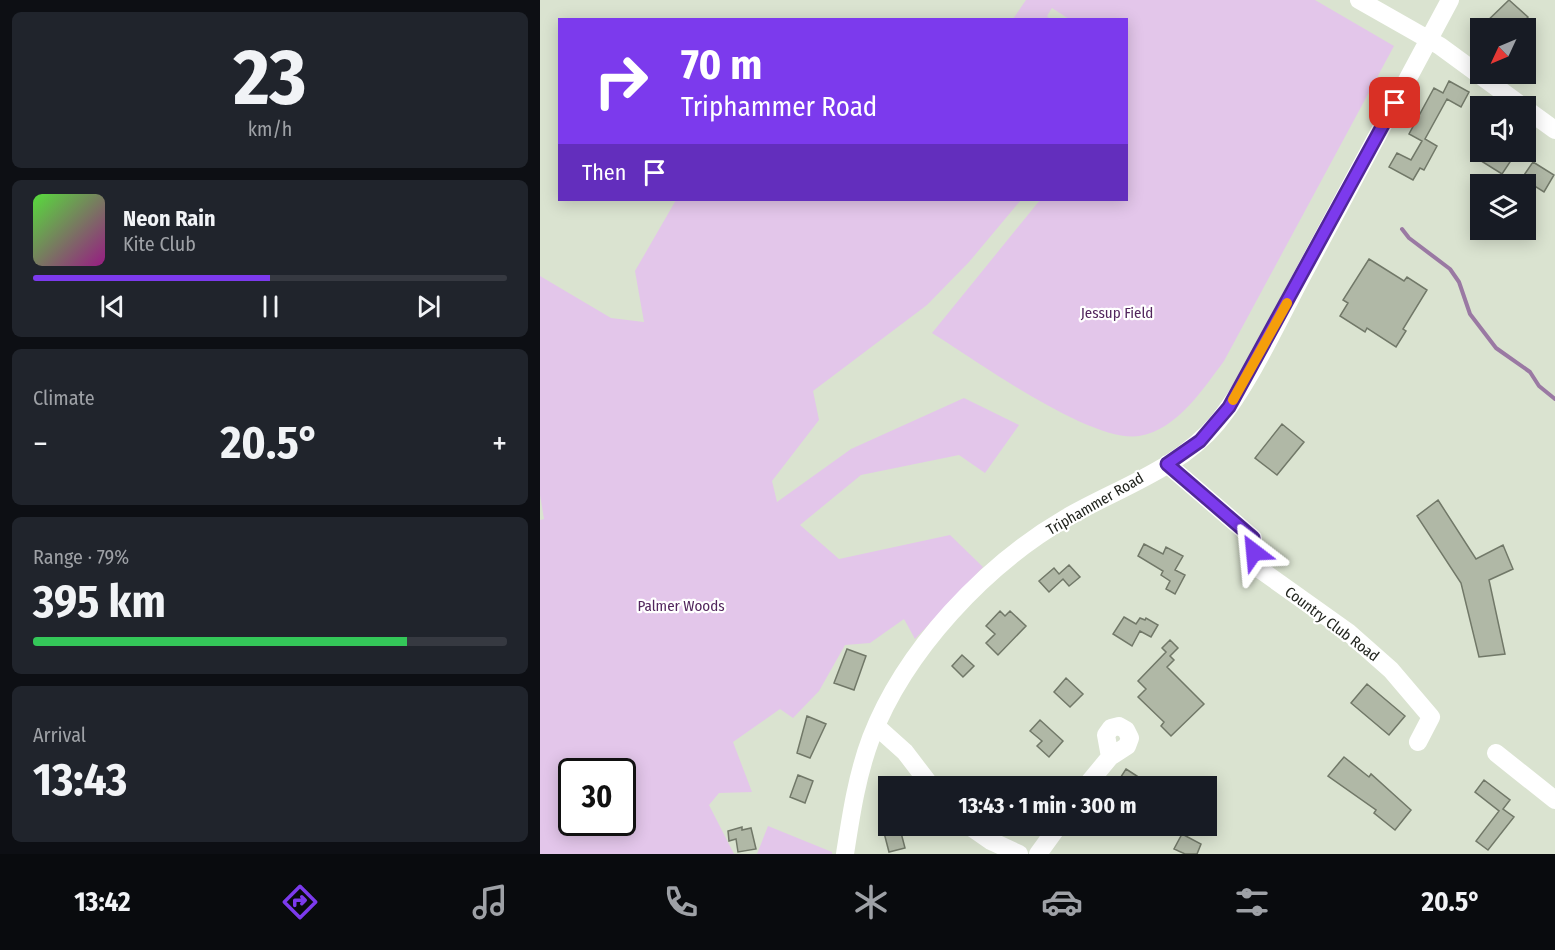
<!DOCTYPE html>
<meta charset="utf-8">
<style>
body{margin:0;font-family:"Fira Sans Condensed",sans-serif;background:#20242c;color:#f1f3f6;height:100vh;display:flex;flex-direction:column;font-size:22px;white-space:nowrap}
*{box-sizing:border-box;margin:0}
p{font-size:20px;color:#9ea1a6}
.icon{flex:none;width:33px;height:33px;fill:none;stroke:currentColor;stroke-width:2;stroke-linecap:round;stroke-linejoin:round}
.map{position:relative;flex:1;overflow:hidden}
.panel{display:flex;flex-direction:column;gap:12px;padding:12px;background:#0d0f14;width:540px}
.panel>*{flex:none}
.guide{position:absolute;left:18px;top:18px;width:570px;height:183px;border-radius:0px;box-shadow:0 3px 15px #0003;background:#7c3aed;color:#fff;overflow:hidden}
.needle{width:39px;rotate:226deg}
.fabs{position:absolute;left:930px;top:18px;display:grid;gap:12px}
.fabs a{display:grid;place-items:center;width:66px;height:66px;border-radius:0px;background:#171b24;box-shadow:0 3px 15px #0003;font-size:30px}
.speed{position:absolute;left:18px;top:758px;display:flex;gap:12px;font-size:30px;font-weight:700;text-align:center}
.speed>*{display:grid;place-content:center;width:78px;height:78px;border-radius:50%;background:#171b24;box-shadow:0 3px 15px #0003;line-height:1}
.speed .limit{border:3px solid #111;border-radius:9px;background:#fff;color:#111}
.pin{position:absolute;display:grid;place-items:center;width:51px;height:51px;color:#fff;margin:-26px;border-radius:12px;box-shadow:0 3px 9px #0006}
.me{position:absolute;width:66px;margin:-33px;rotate:331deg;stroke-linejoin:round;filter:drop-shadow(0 0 4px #0008)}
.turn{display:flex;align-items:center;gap:21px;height:126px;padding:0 24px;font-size:27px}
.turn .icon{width:78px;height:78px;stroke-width:2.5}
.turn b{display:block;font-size:42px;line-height:51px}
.then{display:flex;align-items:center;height:57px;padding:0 24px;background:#0003;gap:12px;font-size:22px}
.big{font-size:45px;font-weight:700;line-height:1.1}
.panel .card{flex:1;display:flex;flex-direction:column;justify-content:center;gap:9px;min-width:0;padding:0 21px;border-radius:9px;background:#20242c}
.panel .dial{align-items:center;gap:0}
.dial b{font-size:78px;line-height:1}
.song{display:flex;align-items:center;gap:18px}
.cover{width:72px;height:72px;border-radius:9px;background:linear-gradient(135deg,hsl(110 70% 55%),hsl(310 70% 35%))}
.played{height:6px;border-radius:3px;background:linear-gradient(90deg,#7c3aed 50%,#363941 50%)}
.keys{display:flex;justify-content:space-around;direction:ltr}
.heat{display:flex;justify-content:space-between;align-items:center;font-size:33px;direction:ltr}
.charge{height:9px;border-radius:4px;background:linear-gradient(90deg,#34c759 79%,#363941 0)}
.trip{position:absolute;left:338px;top:776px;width:339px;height:60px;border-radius:0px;background:#171b24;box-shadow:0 3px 15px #0003;font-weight:700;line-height:60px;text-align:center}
.menu{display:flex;height:96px;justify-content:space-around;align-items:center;background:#090b0e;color:#9ea1a6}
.menu .icon{width:42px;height:42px}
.menu .current{color:#7c3aed}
.menu b{font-size:27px;color:#f1f3f6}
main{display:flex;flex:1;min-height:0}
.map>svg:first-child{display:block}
.green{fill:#e3c6ea;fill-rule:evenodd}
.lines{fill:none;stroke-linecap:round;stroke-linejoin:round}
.stream{stroke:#9a79a3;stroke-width:4}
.building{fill:#b0b8a6;stroke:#717868;stroke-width:1.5}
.minor{stroke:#fff;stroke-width:18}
.route-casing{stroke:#51269a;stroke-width:15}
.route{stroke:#7c3aed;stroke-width:10}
.slow{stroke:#f59e0b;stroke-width:10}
.labels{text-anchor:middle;stroke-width:4.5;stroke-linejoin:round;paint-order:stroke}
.park-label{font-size:15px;fill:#52265d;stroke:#fff}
.street-label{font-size:15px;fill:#21241e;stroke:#fff}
</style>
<main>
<section class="panel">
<div class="card dial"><b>23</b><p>km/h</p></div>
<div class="card">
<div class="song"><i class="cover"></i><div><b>Neon Rain</b><p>Kite Club</p></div></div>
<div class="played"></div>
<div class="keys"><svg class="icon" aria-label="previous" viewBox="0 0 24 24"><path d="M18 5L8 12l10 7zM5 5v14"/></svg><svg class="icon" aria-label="pause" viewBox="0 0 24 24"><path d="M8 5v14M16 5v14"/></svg><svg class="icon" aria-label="next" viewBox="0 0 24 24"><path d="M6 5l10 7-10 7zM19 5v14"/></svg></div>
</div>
<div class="card"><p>Climate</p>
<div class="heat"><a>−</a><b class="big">20.5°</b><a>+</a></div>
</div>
<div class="card"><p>Range · 79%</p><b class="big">395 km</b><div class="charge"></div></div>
<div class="card"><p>Arrival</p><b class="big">13:43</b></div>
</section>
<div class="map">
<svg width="1015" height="854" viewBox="0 0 1015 854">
<rect width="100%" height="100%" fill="#dae3d0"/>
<path class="green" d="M 486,0 L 775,0 L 854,46 L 684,361 C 663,389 637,430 599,436 C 550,443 437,361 392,333 L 500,200 L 586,200 L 586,20 L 529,19 L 512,8 L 507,16 L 510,19 L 473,19 Z
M 136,200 L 481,200 L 429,262 L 387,305 L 273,391 L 279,420 L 232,481 L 237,502 L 311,449 L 424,398 L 479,425 L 445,473 L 419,455 L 321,475 L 260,525 L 299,559 L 410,535 L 443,567 L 375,639 L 364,619 L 330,643 L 305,645 L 279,691 L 253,718 L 240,709 L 193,742 L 212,792 L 179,793 L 169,805 L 194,854 L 0,854 L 0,520 L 4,519 L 0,495 L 0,276 L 71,318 L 104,322 L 95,271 ZM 32,771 L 82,771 L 82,822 L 32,822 Z
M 228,826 L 292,852 L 292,854 L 217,854 Z"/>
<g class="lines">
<path class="stream" d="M 862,229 L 869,238 L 910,269 L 919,282 L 930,314 L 956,348 L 990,372 L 999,386 L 1015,399"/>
</g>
<path class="building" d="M 969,0 L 988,17 L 978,28 L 940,28 Z
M 909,81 L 929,92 L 921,107 L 907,99 L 885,139 L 897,146 L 884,170 L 880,168 L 873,180 L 849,167 L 857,153 L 871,160 L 882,141 L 869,134 L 894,88 L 903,93 Z
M 943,152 L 961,152 L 972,159 L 962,174 L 938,159 Z
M 993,162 L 1014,175 L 1004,192 L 982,178 Z
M 829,259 L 864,281 L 867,277 L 887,290 L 863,329 L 866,331 L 856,347 L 827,328 L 825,332 L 800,316 L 808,303 L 803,300 Z
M 742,424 L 764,442 L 737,475 L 715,458 Z
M 898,500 L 936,559 L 963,545 L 973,569 L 949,580 L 965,654 L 939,657 L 921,583 L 877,516 Z
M 604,544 L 623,554 L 626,547 L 643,556 L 635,570 L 645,575 L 635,594 L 626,589 L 630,581 L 621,575 L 623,571 L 598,556 Z
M 529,565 L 540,577 L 529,586 L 523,579 L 509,592 L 499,581 L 514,568 L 519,574 Z
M 460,611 L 465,616 L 470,611 L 486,626 L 458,655 L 446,643 L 455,634 L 446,626 Z
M 584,617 L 596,624 L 600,618 L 605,620 L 606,618 L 618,625 L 611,637 L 600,631 L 592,646 L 573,634 Z
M 630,640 L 638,648 L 630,656 L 634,660 L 627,667 L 664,704 L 631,736 L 621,726 L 624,722 L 598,697 L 606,689 L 598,681 L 626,652 L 622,648 Z
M 307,649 L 326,656 L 314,690 L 294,683 Z
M 422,655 L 434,666 L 423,677 L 412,666 Z
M 526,678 L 543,694 L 530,707 L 514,692 Z
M 827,684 L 865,716 L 849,735 L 811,703 Z
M 267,716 L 286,724 L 270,758 L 257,753 Z
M 500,720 L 523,741 L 509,757 L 497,746 L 502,741 L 490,731 Z
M 804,757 L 829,777 L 831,774 L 871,810 L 855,830 L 834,813 L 836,810 L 788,776 Z
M 586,769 L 600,778 L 594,786 L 575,786 Z
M 258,775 L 273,781 L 265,803 L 250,797 Z
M 944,780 L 970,800 L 963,809 L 974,817 L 948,850 L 936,841 L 959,811 L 935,792 Z
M 342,825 L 359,825 L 365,848 L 349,852 Z
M 202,827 L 202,830 L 211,828 L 216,849 L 198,852 L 196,839 L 189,841 L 188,831 Z
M 642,834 L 661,844 L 657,854 L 645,854 L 634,849 Z"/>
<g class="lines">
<path class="minor" d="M 819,0 L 900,46 L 982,106
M 986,109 L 1015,130
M 627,464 L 713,538 L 715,566 L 808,632 L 851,670 L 891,717 L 878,742
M 336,726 L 365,752 L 391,786
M 579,726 L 586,730 L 590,738 L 587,746 L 570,757 L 566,735 L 571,728 Z
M 956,753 L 1015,800
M 546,786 L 570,757
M 428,825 L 451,841 L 479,854
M 305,854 C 311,815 317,775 331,738 C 365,650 445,565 526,518 C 576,489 639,469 677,423 C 709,384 737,323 761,278 C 811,185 860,93 910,0
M 498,854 L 519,825"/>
</g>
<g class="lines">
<g class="route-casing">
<path id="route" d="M 714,552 L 713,538 L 627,464 L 660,441 L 689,407 L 855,103"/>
</g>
<use href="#route" class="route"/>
<path class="slow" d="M 693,400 L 747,303"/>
</g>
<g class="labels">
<g class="park-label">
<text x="577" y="318">Jessup Field</text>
<text x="141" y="611">Palmer Woods</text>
</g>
<g class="street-label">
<text transform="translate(555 504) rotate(-30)" y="5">Triphammer Road</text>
<text transform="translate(792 624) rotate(37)" y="5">Country Club Road</text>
</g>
</g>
</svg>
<div class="fabs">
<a><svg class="needle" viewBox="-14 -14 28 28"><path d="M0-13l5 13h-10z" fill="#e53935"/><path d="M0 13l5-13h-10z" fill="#9ea1a6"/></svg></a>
<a><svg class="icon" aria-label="sound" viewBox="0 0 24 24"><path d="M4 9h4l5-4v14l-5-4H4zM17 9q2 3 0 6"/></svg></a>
<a><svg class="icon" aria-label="layers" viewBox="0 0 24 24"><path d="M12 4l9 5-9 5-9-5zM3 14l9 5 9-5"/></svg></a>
</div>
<div class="speed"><div class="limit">30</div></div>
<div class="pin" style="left:855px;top:103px;background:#d93025"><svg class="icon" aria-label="arrive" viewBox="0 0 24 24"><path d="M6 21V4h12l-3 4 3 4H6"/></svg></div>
<svg class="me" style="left:714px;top:552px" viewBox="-20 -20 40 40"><path d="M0-17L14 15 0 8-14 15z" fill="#7c3aed" stroke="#fff" stroke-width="4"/></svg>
<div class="trip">13:43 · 1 min · 300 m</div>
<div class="guide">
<div class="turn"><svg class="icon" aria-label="right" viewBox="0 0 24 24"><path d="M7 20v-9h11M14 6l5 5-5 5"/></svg><div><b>70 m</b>Triphammer Road</div></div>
<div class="then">Then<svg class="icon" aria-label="arrive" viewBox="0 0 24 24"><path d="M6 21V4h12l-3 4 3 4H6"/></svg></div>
</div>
</div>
</main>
<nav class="menu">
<b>13:42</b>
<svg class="icon current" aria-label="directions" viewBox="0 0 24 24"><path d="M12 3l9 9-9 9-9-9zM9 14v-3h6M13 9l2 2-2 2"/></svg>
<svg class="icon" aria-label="music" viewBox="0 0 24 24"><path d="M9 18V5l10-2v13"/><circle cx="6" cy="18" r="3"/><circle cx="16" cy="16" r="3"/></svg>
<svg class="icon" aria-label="phone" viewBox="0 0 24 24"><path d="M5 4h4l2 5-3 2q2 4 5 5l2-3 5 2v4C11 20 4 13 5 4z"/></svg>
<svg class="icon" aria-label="climate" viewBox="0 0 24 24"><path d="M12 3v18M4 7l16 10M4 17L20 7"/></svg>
<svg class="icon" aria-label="car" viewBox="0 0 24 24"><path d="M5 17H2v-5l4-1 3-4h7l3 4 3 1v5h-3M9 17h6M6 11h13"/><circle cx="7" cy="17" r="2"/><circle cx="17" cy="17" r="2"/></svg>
<svg class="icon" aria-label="filters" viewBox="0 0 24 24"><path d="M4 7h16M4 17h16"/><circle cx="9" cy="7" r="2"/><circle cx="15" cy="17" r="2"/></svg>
<b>20.5°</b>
</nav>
